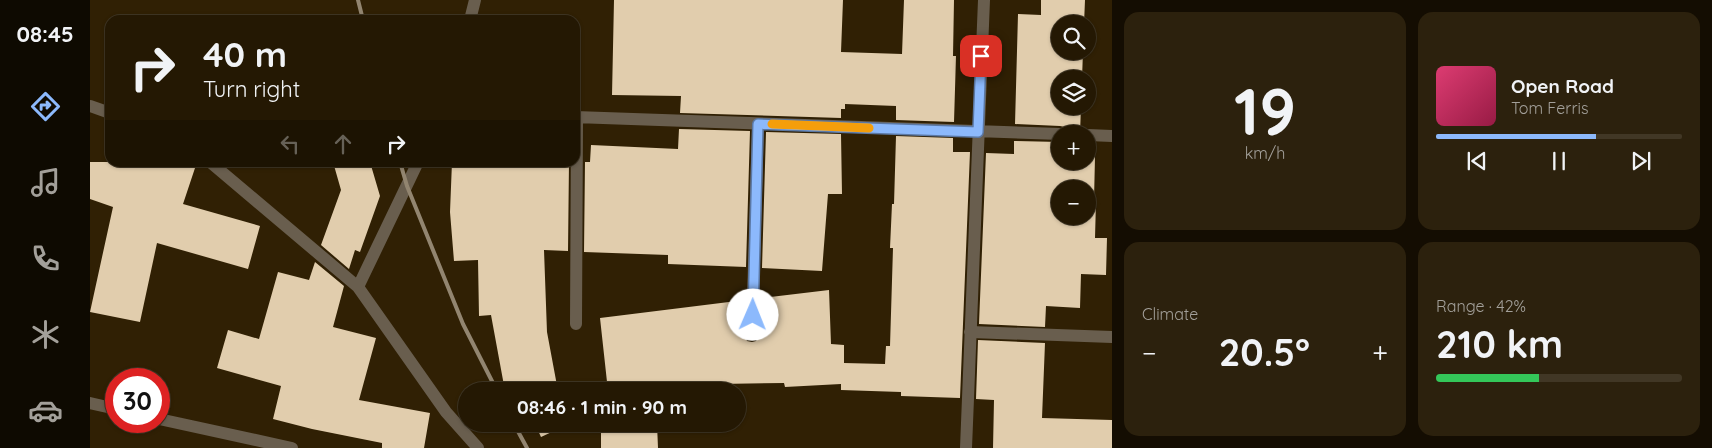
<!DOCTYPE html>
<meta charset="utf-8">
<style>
body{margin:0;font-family:Quicksand,sans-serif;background:#2c210d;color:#f1f3f6;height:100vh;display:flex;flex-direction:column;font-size:19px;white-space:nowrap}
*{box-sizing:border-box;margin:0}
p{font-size:16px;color:#a3a09a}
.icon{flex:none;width:28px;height:28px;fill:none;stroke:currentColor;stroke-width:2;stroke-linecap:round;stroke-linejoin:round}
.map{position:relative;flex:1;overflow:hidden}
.panel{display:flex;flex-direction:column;gap:12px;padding:12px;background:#140d02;width:600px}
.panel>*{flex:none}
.top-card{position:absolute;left:15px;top:15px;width:475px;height:152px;border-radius:15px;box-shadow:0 1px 4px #0004,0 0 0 1px #413725;background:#241803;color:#f1f3f6;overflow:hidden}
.controls{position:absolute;left:961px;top:15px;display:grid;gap:10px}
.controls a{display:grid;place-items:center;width:45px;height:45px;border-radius:50%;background:#241803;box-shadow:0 1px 4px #0004,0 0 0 1px #413725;font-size:25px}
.speed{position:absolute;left:15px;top:368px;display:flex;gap:10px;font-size:25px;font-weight:700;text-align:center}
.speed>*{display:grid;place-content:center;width:65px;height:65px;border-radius:50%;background:#241803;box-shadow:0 1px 4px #0004,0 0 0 1px #413725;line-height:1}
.speed .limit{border:8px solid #d22;background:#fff;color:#111}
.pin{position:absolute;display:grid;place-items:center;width:42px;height:42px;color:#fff;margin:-21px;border-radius:10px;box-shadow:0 2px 8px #0006}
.me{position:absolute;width:55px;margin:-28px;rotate:1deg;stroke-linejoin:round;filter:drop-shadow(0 0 4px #0008)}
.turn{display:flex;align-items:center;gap:18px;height:105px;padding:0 15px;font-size:22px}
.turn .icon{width:65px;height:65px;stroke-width:2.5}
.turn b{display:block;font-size:35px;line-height:42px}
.lanes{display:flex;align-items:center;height:48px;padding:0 15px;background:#0003;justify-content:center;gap:25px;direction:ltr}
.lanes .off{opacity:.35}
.big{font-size:38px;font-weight:800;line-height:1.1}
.panel .card{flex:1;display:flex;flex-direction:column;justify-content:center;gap:8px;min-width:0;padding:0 18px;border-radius:15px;background:#2c210d}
.panel .dial{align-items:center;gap:0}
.dial b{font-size:65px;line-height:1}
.song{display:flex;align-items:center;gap:15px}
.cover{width:60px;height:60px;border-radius:8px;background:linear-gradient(135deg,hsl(340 70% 55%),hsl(340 70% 35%))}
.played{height:5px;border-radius:2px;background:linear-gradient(90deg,#8cb9fc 65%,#413725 65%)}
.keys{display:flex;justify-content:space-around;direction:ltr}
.heat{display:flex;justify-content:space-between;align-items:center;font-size:28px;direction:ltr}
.charge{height:8px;border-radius:4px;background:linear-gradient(90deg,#34c759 42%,#413725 0)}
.panel .tiles{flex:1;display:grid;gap:12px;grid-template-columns:repeat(2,1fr)}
.trip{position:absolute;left:368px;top:382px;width:288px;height:50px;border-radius:25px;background:#241803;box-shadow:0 1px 4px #0004,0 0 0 1px #413725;font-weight:800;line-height:50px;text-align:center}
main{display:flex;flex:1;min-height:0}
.dock{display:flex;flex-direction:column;width:90px;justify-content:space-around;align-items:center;background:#0e0a01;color:#a3a09a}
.dock .icon{width:35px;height:35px}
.dock .current{color:#8cb9fc}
.dock b{font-size:22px;color:#f1f3f6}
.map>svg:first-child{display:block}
.building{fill:#e1cdad;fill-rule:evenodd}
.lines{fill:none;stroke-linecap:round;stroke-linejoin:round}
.minor{stroke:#695e4e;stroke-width:12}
.rail{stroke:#928570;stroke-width:4}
.route-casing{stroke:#5b78a4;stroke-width:12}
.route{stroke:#8cb9fc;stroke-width:9}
.slow{stroke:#f59e0b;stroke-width:9}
</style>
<main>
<nav class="dock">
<b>08:45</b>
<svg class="icon current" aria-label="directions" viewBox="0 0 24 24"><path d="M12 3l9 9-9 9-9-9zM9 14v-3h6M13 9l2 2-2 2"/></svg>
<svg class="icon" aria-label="music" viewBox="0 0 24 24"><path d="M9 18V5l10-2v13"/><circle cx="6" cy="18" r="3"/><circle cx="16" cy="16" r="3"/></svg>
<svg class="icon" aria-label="phone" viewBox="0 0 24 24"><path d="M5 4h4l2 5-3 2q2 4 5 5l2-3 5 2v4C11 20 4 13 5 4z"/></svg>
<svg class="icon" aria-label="climate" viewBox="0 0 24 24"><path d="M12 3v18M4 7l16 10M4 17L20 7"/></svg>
<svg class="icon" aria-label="car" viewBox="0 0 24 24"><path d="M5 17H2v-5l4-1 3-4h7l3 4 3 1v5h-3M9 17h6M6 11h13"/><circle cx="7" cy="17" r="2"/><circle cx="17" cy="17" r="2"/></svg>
</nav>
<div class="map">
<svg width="1022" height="448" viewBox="0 0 1022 448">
<rect width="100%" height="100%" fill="#302004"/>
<path class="building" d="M 524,0 L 753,0 L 751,52 L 812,54 L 814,0 L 864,0 L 863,56 L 866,56 L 864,122 L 806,120 L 806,106 L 755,104 L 755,109 L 751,109 L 751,118 L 590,113 L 591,96 L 522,95 Z
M 951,0 L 995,0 L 994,24 L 970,24 L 970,51 L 993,51 L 992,79 L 970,79 L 970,106 L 991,106 L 990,134 L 978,134 L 975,127 L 970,126 L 925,124 L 928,14 L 951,15 Z
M 589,129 L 660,131 L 656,267 L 578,264 L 578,255 L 494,252 L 495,162 L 500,162 L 501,145 L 588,149 Z
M 676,132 L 751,134 L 752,194 L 738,194 L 732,271 L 672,268 Z
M 806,136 L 863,138 L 863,152 L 880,152 L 870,398 L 811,396 L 811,392 L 751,390 L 751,384 L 695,387 L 694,383 L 566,385 L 566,391 L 518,391 L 510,318 L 655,300 L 654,334 L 657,341 L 662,342 L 666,341 L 670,335 L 671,298 L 739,290 L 741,344 L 754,345 L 754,363 L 795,364 L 796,346 L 800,346 L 803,248 L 800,248 L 802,204 L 804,204 Z
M 924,141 L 970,142 L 970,161 L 998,161 L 998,157 L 1005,157 L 1004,200 L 1006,201 L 1005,238 L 1017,238 L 1016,275 L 991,274 L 990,308 L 956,306 L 955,327 L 889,324 L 896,153 L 924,154 ZM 970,189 L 998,189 L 998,216 L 970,216 Z
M 0,162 L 107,162 L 93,204 L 170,226 L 158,269 L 67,243 L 50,322 L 0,312 L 23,207 L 0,199 Z
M 243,162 L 280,162 L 290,196 L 270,252 L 265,250 L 259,269 L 231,245 L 251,190 Z
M 362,162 L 479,162 L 478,251 L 454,250 L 457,332 L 468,391 L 415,391 L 401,315 L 389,316 L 388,260 L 364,261 L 360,212 Z
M 225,262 L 254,286 L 243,327 L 286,338 L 269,400 L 340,413 L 334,448 L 292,448 L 292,443 L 222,429 L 183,419 L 191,386 L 127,368 L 138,330 L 169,339 L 188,272 L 219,280 Z
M 888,340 L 955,343 L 952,418 L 1022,420 L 1022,448 L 903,448 L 904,400 L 886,399 Z
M 445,424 L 479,424 L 451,437 Z
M 511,424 L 567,424 L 568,448 L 511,448 Z"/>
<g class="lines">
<path class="minor" d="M 380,20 L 385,0
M 0,106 L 20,113
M 485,117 L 970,134
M 998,135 L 1022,136
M 120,162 L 268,287 L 356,412 L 388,448
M 268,287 L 328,162
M 486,324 L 487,117
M 880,332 L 1022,337
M 662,334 L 668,124
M 0,403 L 26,409
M 69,419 L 202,448
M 876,448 L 894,0"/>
<path class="rail" d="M 268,0 L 273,20
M 310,162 L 317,186 L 373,324 L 407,391
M 424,424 L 437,448"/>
</g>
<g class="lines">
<g class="route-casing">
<path id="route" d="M 663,315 L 668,124 L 888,132 L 891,56"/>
</g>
<use href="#route" class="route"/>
<path class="slow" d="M 682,124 L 779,128"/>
</g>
</svg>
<div class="controls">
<a><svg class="icon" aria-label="search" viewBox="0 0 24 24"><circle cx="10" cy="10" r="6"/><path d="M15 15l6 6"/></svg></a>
<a><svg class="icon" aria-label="layers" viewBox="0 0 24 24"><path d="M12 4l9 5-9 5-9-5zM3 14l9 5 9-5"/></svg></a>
<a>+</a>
<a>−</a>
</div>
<div class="speed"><div class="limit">30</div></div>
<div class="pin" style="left:891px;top:56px;background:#d93025"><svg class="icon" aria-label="arrive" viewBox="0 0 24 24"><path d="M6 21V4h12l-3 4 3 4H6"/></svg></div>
<svg class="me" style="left:663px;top:315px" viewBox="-20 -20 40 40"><circle r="19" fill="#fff"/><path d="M0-13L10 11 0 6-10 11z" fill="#8cb9fc"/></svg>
<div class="trip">08:46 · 1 min · 90 m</div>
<div class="top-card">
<div class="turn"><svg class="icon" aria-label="right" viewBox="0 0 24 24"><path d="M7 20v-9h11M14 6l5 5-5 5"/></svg><div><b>40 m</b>Turn right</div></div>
<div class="lanes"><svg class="icon off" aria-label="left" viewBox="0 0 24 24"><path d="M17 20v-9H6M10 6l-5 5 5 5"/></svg><svg class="icon off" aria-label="ahead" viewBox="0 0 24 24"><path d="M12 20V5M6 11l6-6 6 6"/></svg><svg class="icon" aria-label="right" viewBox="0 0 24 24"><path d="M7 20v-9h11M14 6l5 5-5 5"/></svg></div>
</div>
</div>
<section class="panel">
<div class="tiles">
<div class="card dial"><b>19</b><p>km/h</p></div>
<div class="card">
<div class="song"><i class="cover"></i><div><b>Open Road</b><p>Tom Ferris</p></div></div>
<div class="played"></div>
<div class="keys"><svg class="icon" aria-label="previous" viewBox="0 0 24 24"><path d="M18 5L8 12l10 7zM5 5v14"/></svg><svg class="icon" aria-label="pause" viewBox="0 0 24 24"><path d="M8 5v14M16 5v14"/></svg><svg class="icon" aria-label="next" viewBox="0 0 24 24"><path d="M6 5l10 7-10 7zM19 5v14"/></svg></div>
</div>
<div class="card"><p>Climate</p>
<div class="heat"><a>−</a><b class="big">20.5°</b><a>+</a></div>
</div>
<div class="card"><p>Range · 42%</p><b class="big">210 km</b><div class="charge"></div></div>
</div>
</section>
</main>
